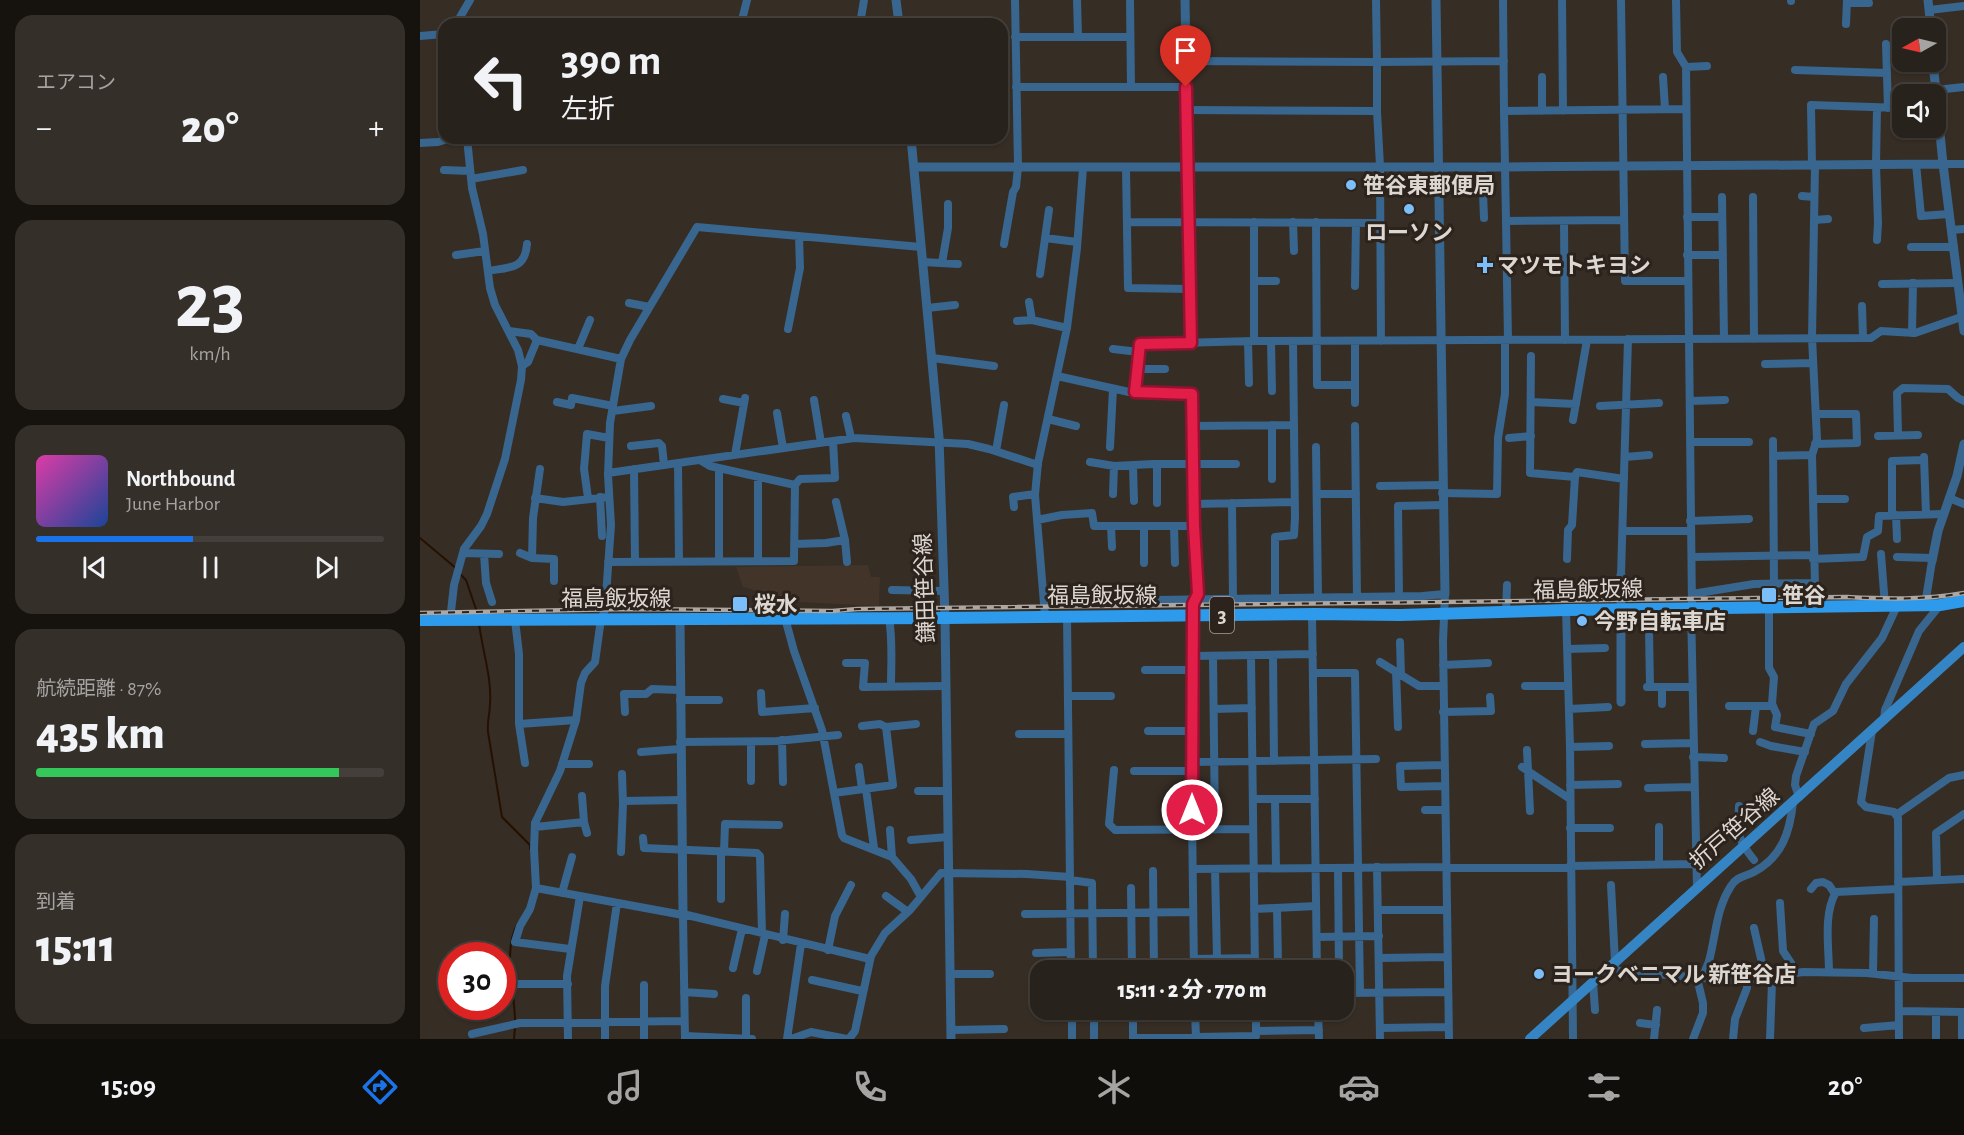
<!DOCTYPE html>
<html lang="ja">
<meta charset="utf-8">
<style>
body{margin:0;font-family:"Alegreya Sans","Noto Sans JP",sans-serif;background:#342f29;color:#f1f3f6;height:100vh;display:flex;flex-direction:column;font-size:22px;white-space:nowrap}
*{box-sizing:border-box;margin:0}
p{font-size:20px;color:#a5a4a3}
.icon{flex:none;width:33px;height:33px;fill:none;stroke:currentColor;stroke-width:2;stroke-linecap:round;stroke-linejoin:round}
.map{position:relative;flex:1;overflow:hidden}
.sheet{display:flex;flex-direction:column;gap:15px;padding:15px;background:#16130f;width:420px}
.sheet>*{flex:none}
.top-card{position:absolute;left:18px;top:18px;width:570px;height:126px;border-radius:18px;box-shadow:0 2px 4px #0004,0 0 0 2px #443f3b;background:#28221c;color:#f1f3f6;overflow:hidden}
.needle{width:39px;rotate:262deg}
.fabs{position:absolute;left:1472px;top:18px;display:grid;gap:12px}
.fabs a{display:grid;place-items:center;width:54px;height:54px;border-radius:12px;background:#28221c;box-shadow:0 2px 4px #0004,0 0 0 2px #443f3b;font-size:30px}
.speed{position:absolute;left:18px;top:942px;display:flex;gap:12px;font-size:30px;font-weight:700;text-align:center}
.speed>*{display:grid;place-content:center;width:78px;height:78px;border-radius:50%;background:#28221c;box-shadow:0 2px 4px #0004,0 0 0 2px #443f3b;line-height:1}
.speed .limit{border:9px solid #d22;background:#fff;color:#111}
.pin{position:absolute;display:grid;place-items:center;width:51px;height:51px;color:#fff;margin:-62px -26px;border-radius:50% 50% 50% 0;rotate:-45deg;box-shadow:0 0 6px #0007}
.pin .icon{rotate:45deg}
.me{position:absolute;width:66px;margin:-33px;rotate:0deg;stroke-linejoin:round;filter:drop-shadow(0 0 4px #0008)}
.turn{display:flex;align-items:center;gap:21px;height:126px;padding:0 24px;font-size:27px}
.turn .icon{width:78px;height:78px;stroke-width:2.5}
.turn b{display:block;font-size:42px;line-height:51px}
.big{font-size:45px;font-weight:800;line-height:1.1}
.sheet .card{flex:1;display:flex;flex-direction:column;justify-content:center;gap:9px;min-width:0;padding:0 21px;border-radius:18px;background:#342f29}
.sheet .dial{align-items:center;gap:0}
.dial b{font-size:78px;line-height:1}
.song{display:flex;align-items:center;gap:18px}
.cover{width:72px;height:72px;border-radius:9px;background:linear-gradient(135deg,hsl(320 70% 55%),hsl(220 70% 35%))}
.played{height:6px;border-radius:3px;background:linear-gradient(90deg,#1a73e8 45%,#443f3b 45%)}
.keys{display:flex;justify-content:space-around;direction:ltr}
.heat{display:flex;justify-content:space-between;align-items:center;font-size:33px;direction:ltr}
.charge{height:9px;border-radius:4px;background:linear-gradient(90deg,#34c759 87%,#443f3b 0)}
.trip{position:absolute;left:610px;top:960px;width:324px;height:60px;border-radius:18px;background:#28221c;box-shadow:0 2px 4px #0004,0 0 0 2px #443f3b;font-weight:800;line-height:60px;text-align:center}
.menu{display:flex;height:96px;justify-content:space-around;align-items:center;background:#100e0b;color:#a5a4a3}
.menu .icon{width:42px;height:42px}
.menu .on{color:#1a73e8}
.menu b{font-size:27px;color:#f1f3f6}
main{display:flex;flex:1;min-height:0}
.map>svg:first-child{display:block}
.built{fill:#423428}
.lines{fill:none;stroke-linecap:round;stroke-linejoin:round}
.stream{stroke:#261100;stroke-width:2}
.minor{stroke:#38668e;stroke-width:8}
.tertiary{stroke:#38668e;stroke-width:9}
.secondary{stroke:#3584c3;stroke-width:10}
.primary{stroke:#2d9aec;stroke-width:12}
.rail-casing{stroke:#aea7a1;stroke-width:4.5}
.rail{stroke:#2c231c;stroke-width:2;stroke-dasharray:7;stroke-linecap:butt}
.route-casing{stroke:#92132f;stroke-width:15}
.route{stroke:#e11d48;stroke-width:10}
.poi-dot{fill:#7cbef9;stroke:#2c231c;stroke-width:2}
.labels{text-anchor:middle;stroke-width:6;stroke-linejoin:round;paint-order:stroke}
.shield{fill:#2c231c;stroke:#a8a19b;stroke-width:1.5}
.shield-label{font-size:21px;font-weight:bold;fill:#ddd7d2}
.poi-label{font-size:22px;font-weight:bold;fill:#ddd7d2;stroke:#2c231c;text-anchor:start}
.street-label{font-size:22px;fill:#ddd7d2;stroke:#2c231c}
</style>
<main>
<section class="sheet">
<div class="card"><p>エアコン</p>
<div class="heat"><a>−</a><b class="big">20°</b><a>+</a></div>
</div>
<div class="card dial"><b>23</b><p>km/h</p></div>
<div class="card">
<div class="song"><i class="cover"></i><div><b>Northbound</b><p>June Harbor</p></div></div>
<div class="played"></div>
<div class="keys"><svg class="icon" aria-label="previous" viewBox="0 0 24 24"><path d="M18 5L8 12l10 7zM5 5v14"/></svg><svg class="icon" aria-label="pause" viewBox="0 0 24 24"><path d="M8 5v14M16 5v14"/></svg><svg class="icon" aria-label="next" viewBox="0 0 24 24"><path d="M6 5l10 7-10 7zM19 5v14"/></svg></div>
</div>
<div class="card"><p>航続距離 · 87%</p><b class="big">435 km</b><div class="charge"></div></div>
<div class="card"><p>到着</p><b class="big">15:11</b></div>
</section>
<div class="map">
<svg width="1544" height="1039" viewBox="0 0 1544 1039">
<rect width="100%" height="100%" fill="#362d25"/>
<path class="built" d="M 448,565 L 451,577 L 460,577 L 459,606 L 378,602 L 323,587 L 316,567 Z"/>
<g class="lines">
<path class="stream" d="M 0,538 L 37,569
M 40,574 L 46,580 L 58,615
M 59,623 C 62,650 72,677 70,704 C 70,714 67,719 68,732 L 82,817 L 110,845 L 110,849
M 95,1021 C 95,992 82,949 98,923
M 94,1039 L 95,1027"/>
<path class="minor" d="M 657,0 L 658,36
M 710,0 L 711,87
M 956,0 L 957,62 L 1084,61
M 1083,0 L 1084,111 L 1266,109
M 1142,0 L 1143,111
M 1201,0 L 1205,281 L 1267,281
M 1256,0 L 1257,52 L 1266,67 L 1272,608
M 1371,0 L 1371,1
M 1427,3 L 1449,3
M 1509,10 L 1544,6
M 36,24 L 50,0
M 321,24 L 327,0
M 440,24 L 444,0
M 1426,24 L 1427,0
M 0,36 L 24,34
M 595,37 L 710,37
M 1466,44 L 1468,108
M 765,61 L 957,62 L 957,111 L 767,110
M 1266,67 L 1287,66
M 1375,70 L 1467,73
M 1122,77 L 1122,111
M 1243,77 L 1245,109
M 596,87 L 766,87
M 1516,90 L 1544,87
M 957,111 L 960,166 L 961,341
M 1084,111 L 1086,221
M 0,143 L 18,142 L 31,138
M 1496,164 L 1501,216 L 1529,214
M 1523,164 L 1544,164
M 1392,166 L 1391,105 L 1482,108
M 1395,166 L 1392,338 L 1397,439 L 1392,455 L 1395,585
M 1062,167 L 1064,218
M 706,168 L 708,288 L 770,289
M 24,170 L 50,171
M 51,179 L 103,170
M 1382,196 L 1394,197
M 1302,197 L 1304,339
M 1333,197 L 1334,339
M 1267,217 L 1302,217
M 1394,220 L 1408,219
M 1144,221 L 1145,340
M 707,222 L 959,223
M 834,222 L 834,341
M 873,222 L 874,251
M 896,222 L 897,385 L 935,385
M 1531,230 L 1544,229
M 625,238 L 657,242
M 1457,240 L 1458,223 L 1456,165 L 1457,108
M 584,244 L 593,192 L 596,187 L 598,167 L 595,0
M 1491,247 L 1534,247
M 36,255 L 65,251
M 1267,255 L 1303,255
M 503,262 L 538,264
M 522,263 L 528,228 L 528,204
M 68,271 C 89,267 105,270 107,244
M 620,274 L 629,210
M 834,281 L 856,281
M 1462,284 L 1538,283
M 935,286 L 936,223
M 609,302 L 612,320
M 209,303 L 229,307
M 1442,306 L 1443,338
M 507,308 L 535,305
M 597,321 L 612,320 L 647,328
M 368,329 L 380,268 L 379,236
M 89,331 L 111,334 L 117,340
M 1492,333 L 1493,283
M 1088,340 L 1086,221 L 1204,220
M 828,341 L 829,383
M 851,341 L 852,391
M 935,341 L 935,403
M 158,349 L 170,320
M 693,349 L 719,352
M 1111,356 L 1110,473 L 1155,477 L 1152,525 L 1148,530 L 1147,559
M 512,358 L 574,366
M 1345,364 L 1393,363
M 102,366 L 108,362 L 117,340 L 201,359
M 717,369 L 745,369
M 637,376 L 709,392 L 772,394 L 774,526 L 778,594 L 773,605 L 774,723 L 771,739 L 774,970
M 715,392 L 720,344 L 834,341 L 1451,338 L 1461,331 L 1495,333 L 1544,316
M 303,399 L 324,403
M 394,400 L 401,443
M 1270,401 L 1305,400
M 137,402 L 151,405 L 152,398 L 193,406
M 1111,402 L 1156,404
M 1180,406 L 1239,403
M 193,411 L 231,406
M 357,413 L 363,448
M 426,416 L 431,438
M 628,419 L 656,426
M 1153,420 L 1167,340
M 773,426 L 874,425
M 935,426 L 937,597
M 1478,435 L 1477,393 L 1483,388 L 1528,389 L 1538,398 L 1544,401
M 1458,436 L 1498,435
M 1089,438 L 1111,436
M 1353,441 L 1354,584
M 1271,442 L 1329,442
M 1395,444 L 1437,443 L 1436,414 L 1396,414
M 211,446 L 239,443 L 242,446 L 244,465
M 690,447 L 693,389
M 896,447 L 898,597
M 576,451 L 584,405
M 315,455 L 325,398
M 1353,456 L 1392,455
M 1205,457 L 1229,455
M 1504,457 L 1506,514
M 280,460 L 290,466 L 375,485 L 380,479 L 415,478 L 413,441
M 670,462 L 694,466 L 733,464 L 816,464
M 258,463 L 259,561
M 713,466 L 714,501
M 299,468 L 299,561
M 214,469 L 215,562
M 188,473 L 434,438 L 548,444 L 569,449 L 618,465
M 1155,477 L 1157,472 L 1204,479
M 852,479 L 852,425
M 960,486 L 1022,485
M 1022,493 L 1077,494 L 1078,438 L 1085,394 L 1085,340
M 693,494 L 694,466
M 897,494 L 936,494
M 180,497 L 182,536
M 115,498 L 143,502 L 189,497
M 168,498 L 164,469 L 167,434 L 189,438
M 1529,498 L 1544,504
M 1393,499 L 1425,499
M 416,502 L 425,540 L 427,562
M 737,503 L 737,464
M 812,503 L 813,598
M 773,504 L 875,502
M 594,507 L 593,497 L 615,494
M 1472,515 L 1472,461 L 1503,460
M 1476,515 L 1477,539
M 617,520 L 642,515 L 672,513 L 674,526 L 774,526
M 1270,521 L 1329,519
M 691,526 L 692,547
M 724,526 L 724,563
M 754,526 L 755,563
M 1203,531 L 1271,531
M 374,544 L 406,543 L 425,540
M 43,553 L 79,554
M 100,553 L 112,558 L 134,559 L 134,581
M 64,554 L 66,583 L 72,602
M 1461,554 L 1465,606
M 1272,557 L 1393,555
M 1477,557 L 1512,558
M 112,558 L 113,518 L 120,469
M 1393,559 L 1443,557 L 1447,537 L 1458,531 L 1459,516 L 1523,514
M 338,561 L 338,477
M 188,562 L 374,561 L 375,485
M 1201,575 L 1208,339
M 472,590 L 524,591
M 1272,594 L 1334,584 L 1395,583
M 664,595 L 670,601 L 1002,596 L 1025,594 L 1023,641 L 1029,1039
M 979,596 L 978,506 L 1023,505
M 855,598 L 855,537 L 874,535 L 875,517 L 873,341
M 1505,605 L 1512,561
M 1349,607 L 1349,668 L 1354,677 L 1352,704 L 1357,715 L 1355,727 L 1391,734
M 1271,608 L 1277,888
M 1146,610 L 1150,747 L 1153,1039
M 1086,612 L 1087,585
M 892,614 L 897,970
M 625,616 L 615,495 L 618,463 L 647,328 L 657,248 L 663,168
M 647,616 L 651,970
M 365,618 L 374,651 L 402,730 L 422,835 L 424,838 L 472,857 L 491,879 L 501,897
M 469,618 C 473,641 471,663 471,686
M 30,620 L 34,585 L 44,549 L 61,526 L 67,514 L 85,459 L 101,380 L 102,366 L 98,350 L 75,305 L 70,288 L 63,234 L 52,188 L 47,138
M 95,620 L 99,654 L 99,724 L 105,763
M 1229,630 L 1230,687
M 980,642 L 981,675
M 1147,649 L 1185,648
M 853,655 L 854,761
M 773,656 L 893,654
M 793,656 L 795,830
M 831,656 L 835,970
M 960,662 L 999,686 L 1023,686
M 426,663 L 445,663 L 443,687 L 525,686
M 1023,665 L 1068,663
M 725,670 L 773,670
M 976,671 L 978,727
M 893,673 L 935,673 L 940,993
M 1105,686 L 1148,686
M 1227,687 L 1272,687
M 1242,687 L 1242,704
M 341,693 L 342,712 L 395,708
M 648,696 L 691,696
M 260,700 L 299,700
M 1309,706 L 1353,706
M 794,709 L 832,708
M 1149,709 L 1188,707
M 205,712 L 204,694 L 226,694 L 232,689 L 259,690
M 1023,712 L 1071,711 L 1070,697
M 1464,720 L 1465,710 L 1499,631 L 1520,605
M 99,724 L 156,720
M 442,726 L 460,724 L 466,727
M 728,731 L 772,731
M 1333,731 L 1336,706
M 1452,731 L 1441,802 L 1446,807 L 1474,812 L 1478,818 L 1479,1039
M 599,734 L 648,734
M 362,740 L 363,782
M 260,742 L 357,741 L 418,735
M 1340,742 L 1351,746 L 1385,752
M 1225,744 L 1273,743
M 1150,747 L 1189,746
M 1107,750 L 1110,811
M 221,752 L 260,749
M 1273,757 L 1304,758
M 772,762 L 956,759
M 142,764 L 169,764
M 1024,765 L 980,766 L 981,787 L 1024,786
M 439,767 L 442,789
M 1102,767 L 1150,799
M 694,770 L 689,824 L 695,830 L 833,829
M 714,771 L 772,771
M 331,781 L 331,742
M 1150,785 L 1198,784
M 1228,788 L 1273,787
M 446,789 L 454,848
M 498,791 L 528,791
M 414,793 L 473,785 L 466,727 L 496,724
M 162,796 L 164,822 L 167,833
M 1379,797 L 1375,785 L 1376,776 L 1394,724 L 1413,711 L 1426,684 L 1462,638 L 1477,606
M 833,799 L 895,799
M 855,799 L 856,868
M 203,801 L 261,800
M 1319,806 C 1318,834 1316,838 1334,860
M 1005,810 L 1024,810
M 1476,815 L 1529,778 L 1544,775
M 115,827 L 164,822
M 1239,827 L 1239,864
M 1150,828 L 1190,828
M 470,830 L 472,857
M 223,838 L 224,848 L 337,853 L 340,856 L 342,934
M 491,840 L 528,837
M 201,852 L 203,804 L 202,774
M 304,852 L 305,824 L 359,825
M 1150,866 L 1275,864
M 957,867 L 960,1039
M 918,868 L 919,970
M 1025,868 L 1150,868
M 773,869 L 1025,867
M 795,869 L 797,958
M 733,871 L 734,970
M 650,880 L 672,883 L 673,970
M 1517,880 L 1516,833 L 1544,814
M 1478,882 L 1544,879
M 1191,885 L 1195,962
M 116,888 L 160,896
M 711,888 L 712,970
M 1391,889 L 1396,883 L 1403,882 L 1409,885 L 1415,894
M 142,893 L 152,857
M 466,896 L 488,912
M 301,899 L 301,851
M 1360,903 L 1363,951 L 1371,963 L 1374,973
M 857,908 L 858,963
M 834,909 L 896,906
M 958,910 L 1026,910
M 263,914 L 450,959
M 605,914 L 773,912
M 1334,928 L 1342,963 L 1350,976 L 1352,982 L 1350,1039
M 897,937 L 959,936
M 363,940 L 365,914
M 150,949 L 95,942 L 100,926 L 110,909 L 116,888 L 114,849 L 115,823 L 140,771 L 156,720 L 161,683 L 165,673 L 175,662 L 181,619 L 185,610 L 191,525 L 188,475 L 190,423 L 201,359 L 210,340 L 277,227 L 501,247
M 408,950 L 415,916 L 431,885
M 616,953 L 651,952
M 959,958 L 1027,957
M 774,959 L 835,958
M 835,964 L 897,962
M 1190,966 L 1199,971 L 1320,981 L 1383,972 L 1447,973 L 1492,978 L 1544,978
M 313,968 L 322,929
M 337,971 L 345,935
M 1409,972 C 1409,948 1403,914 1416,892 L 1478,889
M 1453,973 L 1454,919
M 530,974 L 570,974
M 1283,978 C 1284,972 1287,967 1289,961 C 1296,935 1296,909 1311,886 C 1317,876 1325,877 1334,872 C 1362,857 1370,832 1373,802
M 392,980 L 442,991
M 1173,982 L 1175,1010
M 94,984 L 148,984
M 224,985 L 224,1039
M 264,992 L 294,994
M 924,993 L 1028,992
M 652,1010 L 652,1039
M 674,1010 L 674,1039
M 713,1010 L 713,1039
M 775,1010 L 776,1039
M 836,1010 L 836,1035
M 898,1010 L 899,1039
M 1479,1011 L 1544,1012
M 1220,1023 L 1236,1025
M 960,1028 L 1028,1027
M 1444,1028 L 1479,1025
M 531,1030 L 584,1029
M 836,1031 L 899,1030
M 52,1034 L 100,1023 L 264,1021
M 265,1036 L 332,1039
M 713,1038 L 836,1036
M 148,1039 L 147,976 L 160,896 L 263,915 L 265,1039
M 185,1039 L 185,986 L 197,903
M 326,1039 L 326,998
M 367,1039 L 381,944
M 371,1039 L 391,1032 L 427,1039
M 429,1039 L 435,1031 L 451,956 L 465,933 L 490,910 L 521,873 L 607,874 L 650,877
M 1234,1039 L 1237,1010
M 1273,1039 L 1283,1013 L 1283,1003 L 1277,978
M 1313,1039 L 1315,1019 L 1327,988 L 1327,980
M 1516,1039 L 1516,1012
M 1542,1039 L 1542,1013"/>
<path class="tertiary" d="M 476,0 L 479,24
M 765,0 L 771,343
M 1016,0 L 1025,594
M 1508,0 L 1511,28
M 1513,62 L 1523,164 L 1544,331
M 491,138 L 519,437 L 525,618 L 531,1039
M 494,167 L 1085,167 L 1523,164
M 1512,561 L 1518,531 L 1537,476 L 1544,444
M 260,619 L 263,915
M 1201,702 L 1201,575"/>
<path class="secondary" d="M 1110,1039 L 1544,647"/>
<path class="primary" d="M 0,620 L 525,618 L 895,614 L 980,615 L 1146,610 L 1520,605 L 1544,601"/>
<g class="rail-casing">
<path id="rail" d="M 0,613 L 208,609 L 412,611 L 438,609 L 1427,597 C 1466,599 1505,600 1544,593"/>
</g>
<use href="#rail" class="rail"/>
</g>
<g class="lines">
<g class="route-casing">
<path id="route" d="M 766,87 L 771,343 L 720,344 L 715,392 L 772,394 L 774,526 L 778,594 L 773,604 L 772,810"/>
</g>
<use href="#route" class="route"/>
</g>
<g class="poi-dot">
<circle cx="931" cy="185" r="6"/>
<circle cx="989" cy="209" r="6"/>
<path d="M1062 256h6v6h6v6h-6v6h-6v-6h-6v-6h6z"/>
<rect x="1341" y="587" width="16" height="16" rx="3"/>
<rect x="312" y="596" width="16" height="16" rx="3"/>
<circle cx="1162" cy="621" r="6"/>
<circle cx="1119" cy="974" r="6"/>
</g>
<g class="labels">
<rect class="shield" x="790" y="597" width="24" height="36" rx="4.5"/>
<g class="shield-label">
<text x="802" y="622">3</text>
</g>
<g class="poi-label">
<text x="943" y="193">笹谷東郵便局</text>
<text x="989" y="240" text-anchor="middle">ローソン</text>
<text x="1077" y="273">マツモトキヨシ</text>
<text x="1362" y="603">笹谷</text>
<text x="334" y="612">桜水</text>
<text x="1174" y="629">今野自転車店</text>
<text x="1131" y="982">ヨークベニマル 新笹谷店</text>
</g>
<g class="street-label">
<text transform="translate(504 588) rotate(-92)" y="8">鎌田笹谷線</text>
<text transform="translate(1168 589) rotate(-1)" y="8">福島飯坂線</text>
<text x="682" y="603">福島飯坂線</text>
<text x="196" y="606">福島飯坂線</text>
<text transform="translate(1314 828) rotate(-41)" y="8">折戸笹谷線</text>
</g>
</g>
</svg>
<div class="fabs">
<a><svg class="needle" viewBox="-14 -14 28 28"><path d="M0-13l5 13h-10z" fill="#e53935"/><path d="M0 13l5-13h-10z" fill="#a5a4a3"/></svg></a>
<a><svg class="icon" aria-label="sound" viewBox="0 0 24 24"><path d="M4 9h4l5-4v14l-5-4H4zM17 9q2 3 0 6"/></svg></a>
</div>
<div class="speed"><div class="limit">30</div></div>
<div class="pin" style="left:766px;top:87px;background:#d93025"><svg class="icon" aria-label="arrive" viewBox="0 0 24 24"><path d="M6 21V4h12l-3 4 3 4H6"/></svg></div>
<svg class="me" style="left:772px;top:810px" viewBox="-20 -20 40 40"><circle r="17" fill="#e11d48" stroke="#fff" stroke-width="3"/><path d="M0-11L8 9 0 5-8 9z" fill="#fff"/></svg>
<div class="trip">15:11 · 2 分 · 770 m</div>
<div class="top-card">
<div class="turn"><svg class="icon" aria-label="left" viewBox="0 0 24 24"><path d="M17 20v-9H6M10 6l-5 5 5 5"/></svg><div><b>390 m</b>左折</div></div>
</div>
</div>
</main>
<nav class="menu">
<b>15:09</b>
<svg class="icon on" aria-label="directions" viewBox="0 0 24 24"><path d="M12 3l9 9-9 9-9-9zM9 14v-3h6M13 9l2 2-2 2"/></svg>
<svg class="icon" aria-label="music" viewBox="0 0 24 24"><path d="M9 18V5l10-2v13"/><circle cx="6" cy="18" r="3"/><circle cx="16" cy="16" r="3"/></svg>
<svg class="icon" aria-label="phone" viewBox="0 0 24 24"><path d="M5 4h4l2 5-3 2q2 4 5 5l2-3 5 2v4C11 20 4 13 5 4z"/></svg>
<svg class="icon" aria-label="climate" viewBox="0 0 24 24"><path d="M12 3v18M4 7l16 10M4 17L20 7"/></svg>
<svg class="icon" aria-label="car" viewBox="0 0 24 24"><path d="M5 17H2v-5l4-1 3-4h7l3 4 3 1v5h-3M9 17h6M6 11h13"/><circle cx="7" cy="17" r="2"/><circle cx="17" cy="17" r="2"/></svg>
<svg class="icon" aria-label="filters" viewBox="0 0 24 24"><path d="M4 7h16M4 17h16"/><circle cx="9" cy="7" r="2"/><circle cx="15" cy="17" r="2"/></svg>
<b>20°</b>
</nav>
